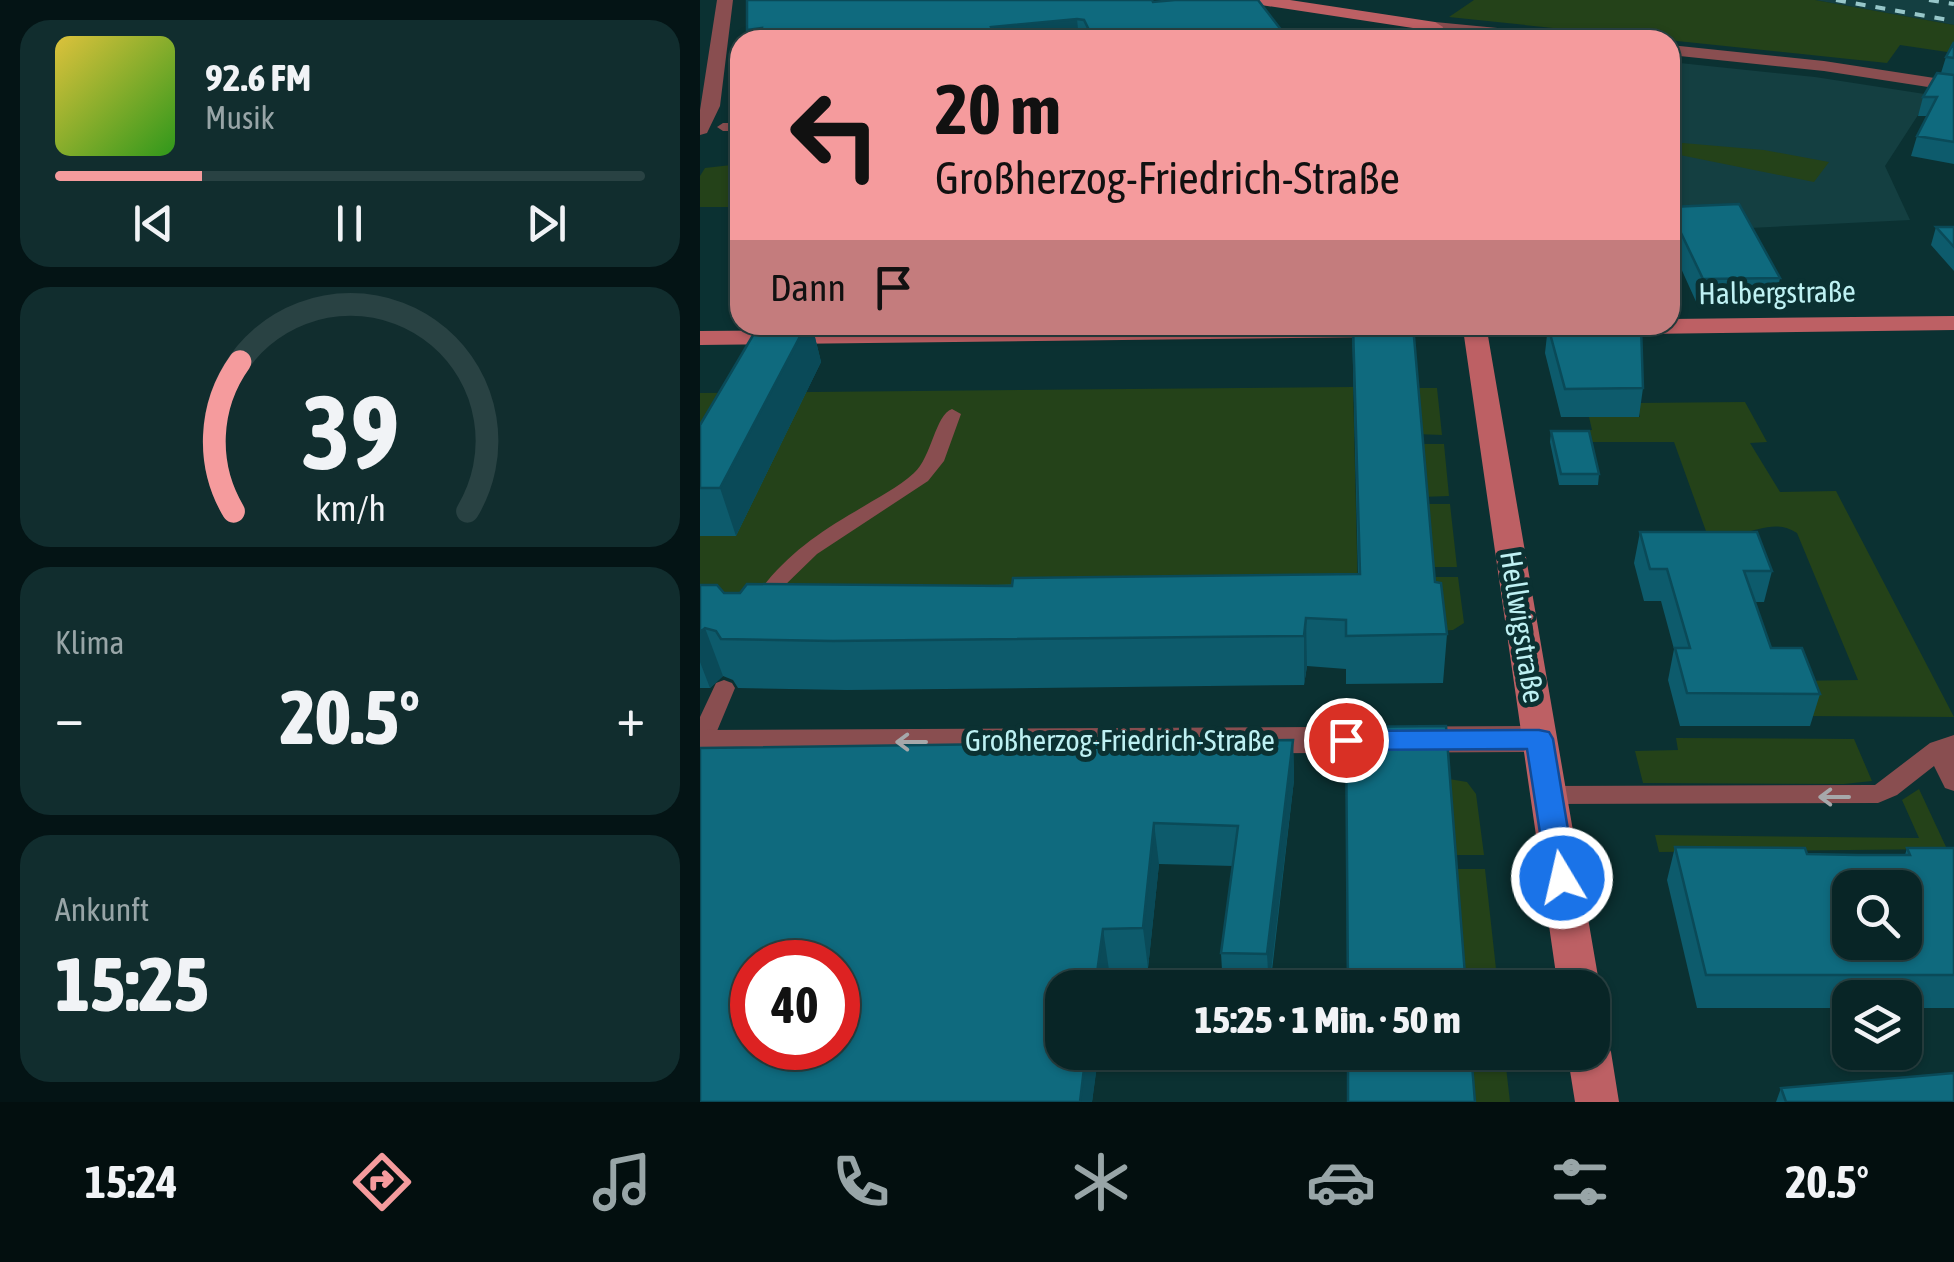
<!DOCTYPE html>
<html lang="de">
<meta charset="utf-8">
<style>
body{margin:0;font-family:"Asap Condensed",sans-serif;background:#112d2e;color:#f1f3f6;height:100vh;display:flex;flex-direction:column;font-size:38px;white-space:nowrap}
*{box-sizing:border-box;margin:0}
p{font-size:32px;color:#98a5a7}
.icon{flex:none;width:55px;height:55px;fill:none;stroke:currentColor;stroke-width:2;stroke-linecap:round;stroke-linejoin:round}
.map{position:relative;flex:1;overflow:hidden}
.panel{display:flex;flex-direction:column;gap:20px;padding:20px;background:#041415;width:700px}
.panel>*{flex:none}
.hud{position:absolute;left:30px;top:30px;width:950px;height:305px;border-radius:30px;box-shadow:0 2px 8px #0004,0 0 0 2px #294243;background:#f59b9d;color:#111;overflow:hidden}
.fabs{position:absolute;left:1132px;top:870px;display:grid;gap:20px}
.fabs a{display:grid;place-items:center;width:90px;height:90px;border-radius:20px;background:#082526;box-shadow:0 2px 8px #0004,0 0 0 2px #294243;font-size:50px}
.speed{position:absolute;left:30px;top:940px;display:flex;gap:20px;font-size:50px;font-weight:700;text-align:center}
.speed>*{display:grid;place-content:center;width:130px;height:130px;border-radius:50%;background:#082526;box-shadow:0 2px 8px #0004,0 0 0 2px #294243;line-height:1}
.speed .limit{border:15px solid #d22;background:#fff;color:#111}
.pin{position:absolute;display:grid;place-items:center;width:85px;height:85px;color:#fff;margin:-42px;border:5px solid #fff;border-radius:50%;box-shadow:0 2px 10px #0007}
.me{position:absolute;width:110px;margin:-55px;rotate:351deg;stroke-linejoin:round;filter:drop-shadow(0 0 8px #0008)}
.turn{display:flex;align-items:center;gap:35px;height:210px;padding:0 40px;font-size:45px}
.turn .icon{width:130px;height:130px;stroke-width:2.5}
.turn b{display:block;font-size:70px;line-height:85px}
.then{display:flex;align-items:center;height:95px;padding:0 40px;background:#0003;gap:20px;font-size:38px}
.big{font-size:75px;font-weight:800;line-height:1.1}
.panel .widget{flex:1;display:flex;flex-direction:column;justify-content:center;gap:15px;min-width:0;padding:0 35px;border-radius:30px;background:#112d2e}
.panel .dial{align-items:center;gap:0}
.dial svg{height:260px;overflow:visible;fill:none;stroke:#294243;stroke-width:7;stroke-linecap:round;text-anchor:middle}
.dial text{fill:#f1f3f6;stroke:none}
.song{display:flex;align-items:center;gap:30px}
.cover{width:120px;height:120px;border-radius:15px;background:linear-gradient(135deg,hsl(50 70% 55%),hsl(110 70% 35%))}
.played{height:10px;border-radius:5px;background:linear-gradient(90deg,#f59b9d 25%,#294243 25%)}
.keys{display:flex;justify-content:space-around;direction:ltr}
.heat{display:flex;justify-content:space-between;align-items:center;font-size:55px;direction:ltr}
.trip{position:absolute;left:345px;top:970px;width:565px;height:100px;border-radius:30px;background:#082526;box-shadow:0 2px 8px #0004,0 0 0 2px #294243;font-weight:800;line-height:100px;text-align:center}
.tabs{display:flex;height:160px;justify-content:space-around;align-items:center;background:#030f0f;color:#98a5a7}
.tabs .icon{width:70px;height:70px}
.tabs .selected{color:#f59b9d}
.tabs b{font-size:45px;color:#f1f3f6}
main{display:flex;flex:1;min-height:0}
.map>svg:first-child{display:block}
.built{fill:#143f41}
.green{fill:#244219}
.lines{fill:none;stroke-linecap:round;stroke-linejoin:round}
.lane{fill:#894e50;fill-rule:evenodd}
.street{fill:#894e50;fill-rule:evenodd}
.secondary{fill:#bd6064;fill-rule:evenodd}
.rail{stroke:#97c7c9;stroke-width:4;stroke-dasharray:10 10;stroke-linecap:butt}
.wall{fill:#0d5b6c}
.shaded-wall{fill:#0a4a58}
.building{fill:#0f6a7e;stroke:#0a4a58;stroke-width:2.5;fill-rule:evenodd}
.oneway{stroke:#a6a8aa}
.route{fill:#1a73e8;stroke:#114b97;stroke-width:2.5}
.labels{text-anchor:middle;stroke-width:10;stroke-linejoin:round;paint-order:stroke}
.street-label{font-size:30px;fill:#bef1f3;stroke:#0b3132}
</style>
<main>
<section class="panel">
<div class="widget">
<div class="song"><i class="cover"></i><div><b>92.6 FM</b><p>Musik</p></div></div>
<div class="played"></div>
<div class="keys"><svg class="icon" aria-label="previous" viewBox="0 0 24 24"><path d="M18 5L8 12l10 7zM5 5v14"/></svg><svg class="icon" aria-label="pause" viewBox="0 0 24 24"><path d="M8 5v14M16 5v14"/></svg><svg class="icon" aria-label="next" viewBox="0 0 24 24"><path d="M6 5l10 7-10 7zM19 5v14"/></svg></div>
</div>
<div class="widget dial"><svg viewBox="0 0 100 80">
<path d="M14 69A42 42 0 1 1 86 69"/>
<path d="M14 69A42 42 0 0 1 16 23" stroke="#f59b9d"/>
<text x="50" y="56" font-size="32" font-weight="700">39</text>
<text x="50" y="72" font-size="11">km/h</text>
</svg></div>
<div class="widget"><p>Klima</p>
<div class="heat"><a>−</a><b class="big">20.5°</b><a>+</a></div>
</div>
<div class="widget"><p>Ankunft</p><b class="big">15:25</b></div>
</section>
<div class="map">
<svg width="1254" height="1102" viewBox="0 0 1254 1102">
<rect width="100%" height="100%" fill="#0b3132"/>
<path class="built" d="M 1115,0 L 1254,0 L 1254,25 Z
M 970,62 L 1115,77 L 1231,95 L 1185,166 L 1210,220 L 970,232 Z"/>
<path class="green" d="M 774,0 L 1115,0 L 1254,25 L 1254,53 L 1200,45 L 1187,63 L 749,17 Z
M 971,142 L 1064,150 L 1129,162 L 1114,182 L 970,153 Z
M 40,164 L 40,207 L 0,207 L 0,176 L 5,168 Z
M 653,387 L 658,596 L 0,633 L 0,393 Z
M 712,388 L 737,388 L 742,435 L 716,434 Z
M 1045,402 L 1067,442 L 1050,443 L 1080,492 L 1136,491 L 1254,717 L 1106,716 L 1093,681 L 1158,680 L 1097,533 C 1077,520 1061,530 1041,533 C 1030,535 1018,534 1007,534 L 974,442 L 871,442 L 868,431 L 892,430 L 889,417 L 940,417 L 937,403 Z
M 717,444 L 744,444 L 749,496 L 721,497 Z
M 722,504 L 750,504 L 757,567 L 727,567 Z
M 728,577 L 758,577 L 764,623 L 753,630 L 738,631 Z
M 976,738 L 1154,739 L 1172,781 L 1144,784 L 943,783 L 935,751 L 978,750 Z
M 743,778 L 767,782 L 776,794 L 784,855 L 749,855 Z
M 1219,789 L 1247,849 L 959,852 L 955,835 L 1219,838 L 1202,800 Z
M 750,869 L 785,869 L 798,987 L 757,987 Z
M 806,1067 L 810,1102 L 765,1102 L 763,1068 Z"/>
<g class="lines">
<path class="lane" d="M 40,123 L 40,131 L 23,131 L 17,127 L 23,123 Z
M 252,409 L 261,414 L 244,461 L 228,481 L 117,554 L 81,589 L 66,613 L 52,613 L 48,608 C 76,563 111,537 156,511 C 175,499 198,488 214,473 C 232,457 235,415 252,409 Z
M 24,680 L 32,683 L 35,688 L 12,743 L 8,749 L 0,751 L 0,717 L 16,683 Z
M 1254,735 L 1254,791 L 1245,788 L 1234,766 L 1197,795 L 1178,803 L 848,804 L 839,801 L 836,795 L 839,789 L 848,786 L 1175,785 L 1230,743 Z"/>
<path class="street" d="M 17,0 L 33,0 L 20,106 L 7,133 L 0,135 L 0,110 Z
M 735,22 L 869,35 L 877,40 L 819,40 L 729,30 L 729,24 Z
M 970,45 L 1124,61 L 1254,81 L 1254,91 L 1124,71 L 970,55 Z
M 839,726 L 851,730 L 857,739 L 851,748 L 839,752 L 0,756 L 0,730 Z"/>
<path class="secondary" d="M 553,0 L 590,0 L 735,22 L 743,27 L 739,40 L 723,40 L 726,30 L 561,5 Z
M 1254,316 L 1254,330 L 788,336 L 900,988 L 892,1001 L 892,988 L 858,988 L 764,336 L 0,345 L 0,331 L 970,325 L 970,319 Z
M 892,1034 L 904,1038 L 911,1052 L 919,1102 L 875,1102 L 867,1052 L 892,1052 Z"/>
<path class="rail" d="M 1136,0 L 1254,21
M 1229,0 L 1254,4"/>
</g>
<path class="wall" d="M 453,2 L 589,40 L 49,40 Z
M 1254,42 L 1254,164 L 1211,156 L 1217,136 L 1227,116 L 1218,116 L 1223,97 L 1241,73 L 1246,57 Z
M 970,160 L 979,177 L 976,200 L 970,200 Z
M 970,207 L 1080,278 L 1074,305 L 998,306 L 970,244 Z
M 1236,227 L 1254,227 L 1254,271 L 1231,245 Z
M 59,325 L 112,325 L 121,362 L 36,536 L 0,536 L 0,425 Z
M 652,325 L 735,582 L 747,634 L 743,683 L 646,684 L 646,669 L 607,666 L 604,685 L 147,690 L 38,688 L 33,680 L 23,676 L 10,688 L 0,688 L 0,585 L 24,593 L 658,574 Z
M 848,326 L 943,388 L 939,417 L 861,417 L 845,353 Z
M 851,431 L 899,474 L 898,485 L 859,485 L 850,442 Z
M 940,532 L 1072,571 L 1064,602 L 1055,602 L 1071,648 L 1120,694 L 1110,726 L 980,726 L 968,680 L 974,649 L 961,601 L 944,601 L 934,563 Z
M 646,727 L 766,988 L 647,988 Z
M 593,740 L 594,780 L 570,988 L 523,988 L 521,953 L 533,866 L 459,864 L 448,968 L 409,970 L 392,1102 L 0,1102 L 0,748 Z
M 975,847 L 1107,854 L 1205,855 L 1207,848 L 1254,848 L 1254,1008 L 1205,1008 L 1205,998 L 1150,998 L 1150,1008 L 997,1008 L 967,880 Z
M 1081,1088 L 1254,1102 L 1076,1102 Z"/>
<path class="shaded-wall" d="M 377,19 L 379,40 L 293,40 L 291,27 Z
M 62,28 L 65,40 L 49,40 L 47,30 Z
M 106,325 L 112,325 L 121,362 L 36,536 L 20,488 Z
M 606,618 L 607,666 L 604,685 L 604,636 Z
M 5,628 L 23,676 L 10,688 L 0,662 L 0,632 Z
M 593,740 L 594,780 L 569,988 L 567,954 Z
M 454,823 L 459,864 L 448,968 L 443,928 Z
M 403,929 L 409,970 L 407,988 L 395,988 Z
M 386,1052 L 399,1052 L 392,1102 L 380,1102 Z"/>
<path class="building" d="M 47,0 L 452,0 L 453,2 L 475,0 L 558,0 L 589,40 L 394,40 L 384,20 L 377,19 L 291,27 L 296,40 L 61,40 L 62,28 L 47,30 Z
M 798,36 L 860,37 L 862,40 L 799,40 Z
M 1254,42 L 1254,58 L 1246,57 Z
M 1237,73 L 1254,75 L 1254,142 L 1217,136 L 1237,97 L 1223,97 Z
M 970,160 L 979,177 L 970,177 Z
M 1039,204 L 1080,278 L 1003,279 L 970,210 L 970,207 Z
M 1236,227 L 1254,227 L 1254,247 Z
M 59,325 L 106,325 L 20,488 L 0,488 L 0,425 Z
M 653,325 L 713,325 L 735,582 L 741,583 L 747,634 L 646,636 L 646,620 L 606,618 L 604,636 L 133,641 L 21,639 L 16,631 L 5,628 L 0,632 L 0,585 L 17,585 L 24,593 L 40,593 L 47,584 L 312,586 L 313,578 L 660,574 Z
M 848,326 L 941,326 L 943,388 L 865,389 Z
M 851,431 L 889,431 L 899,474 L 861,474 Z
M 940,532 L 1057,532 L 1072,571 L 1044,571 L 1071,648 L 1102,648 L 1120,694 L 987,693 L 975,648 L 990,648 L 967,569 L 950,569 Z
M 746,726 L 766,988 L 648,988 L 646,727 Z
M 593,740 L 567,954 L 521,953 L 538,826 L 454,823 L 443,928 L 403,929 L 395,988 L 362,988 L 362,1052 L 386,1052 L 380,1102 L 0,1102 L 0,748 ZM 52,962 L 138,962 L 138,1048 L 52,1048 Z
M 975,847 L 1105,848 L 1107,854 L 1157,855 L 1210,855 L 1207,848 L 1254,848 L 1254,975 L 1006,975 ZM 1150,888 L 1205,888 L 1205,942 L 1150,942 Z
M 648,1052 L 771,1052 L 775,1102 L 648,1102 Z
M 1254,1073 L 1254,1102 L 1086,1102 L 1081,1088 Z"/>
<defs><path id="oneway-shaft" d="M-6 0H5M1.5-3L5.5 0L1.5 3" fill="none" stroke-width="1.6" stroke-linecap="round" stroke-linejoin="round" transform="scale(2.5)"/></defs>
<g class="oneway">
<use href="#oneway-shaft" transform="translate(211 742) rotate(180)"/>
<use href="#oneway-shaft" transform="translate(1134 797) rotate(-180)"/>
</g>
<path class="route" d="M 839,730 L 849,732 L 853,739 L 876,878 L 872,886 L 862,889 L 851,886 L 847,878 L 827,749 L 646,750 L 636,747 L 632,740 L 636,733 L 646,731 Z"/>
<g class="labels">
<g class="street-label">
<text transform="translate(1077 293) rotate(-1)" y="10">Halbergstraße</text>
<text transform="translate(822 627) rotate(81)" y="10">Hellwigstraße</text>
<text x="420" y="751">Großherzog-Friedrich-Straße</text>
</g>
</g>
</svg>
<div class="fabs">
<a><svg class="icon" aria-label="search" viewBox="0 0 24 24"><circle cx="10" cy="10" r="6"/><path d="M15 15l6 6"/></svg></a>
<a><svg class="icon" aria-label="layers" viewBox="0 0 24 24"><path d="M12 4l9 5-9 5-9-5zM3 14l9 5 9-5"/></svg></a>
</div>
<div class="speed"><div class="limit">40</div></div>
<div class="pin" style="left:646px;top:740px;background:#d93025"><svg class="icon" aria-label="arrive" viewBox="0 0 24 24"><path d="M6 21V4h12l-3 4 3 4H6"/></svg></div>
<svg class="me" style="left:862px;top:878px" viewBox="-20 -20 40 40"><circle r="17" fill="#1a73e8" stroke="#fff" stroke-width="3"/><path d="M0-11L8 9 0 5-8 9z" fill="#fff"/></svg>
<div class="trip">15:25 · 1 Min. · 50 m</div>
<div class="hud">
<div class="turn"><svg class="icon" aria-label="left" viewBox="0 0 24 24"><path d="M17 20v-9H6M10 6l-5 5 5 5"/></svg><div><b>20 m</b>Großherzog-Friedrich-Straße</div></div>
<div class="then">Dann<svg class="icon" aria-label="arrive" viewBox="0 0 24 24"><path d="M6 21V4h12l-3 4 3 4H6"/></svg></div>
</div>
</div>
</main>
<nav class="tabs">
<b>15:24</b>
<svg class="icon selected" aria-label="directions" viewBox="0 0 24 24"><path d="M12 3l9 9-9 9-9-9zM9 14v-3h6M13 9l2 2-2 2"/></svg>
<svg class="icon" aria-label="music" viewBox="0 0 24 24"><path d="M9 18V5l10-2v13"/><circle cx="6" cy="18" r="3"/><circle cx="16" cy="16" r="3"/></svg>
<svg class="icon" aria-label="phone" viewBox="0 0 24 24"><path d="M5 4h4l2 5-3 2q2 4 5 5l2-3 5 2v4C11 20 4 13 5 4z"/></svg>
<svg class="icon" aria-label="climate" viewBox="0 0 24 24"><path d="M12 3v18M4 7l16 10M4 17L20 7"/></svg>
<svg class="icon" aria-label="car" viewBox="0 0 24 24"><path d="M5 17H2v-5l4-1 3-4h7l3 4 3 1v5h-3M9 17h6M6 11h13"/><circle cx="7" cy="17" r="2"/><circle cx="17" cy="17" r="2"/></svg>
<svg class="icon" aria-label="filters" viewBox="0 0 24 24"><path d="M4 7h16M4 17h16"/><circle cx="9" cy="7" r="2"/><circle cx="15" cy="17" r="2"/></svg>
<b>20.5°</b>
</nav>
